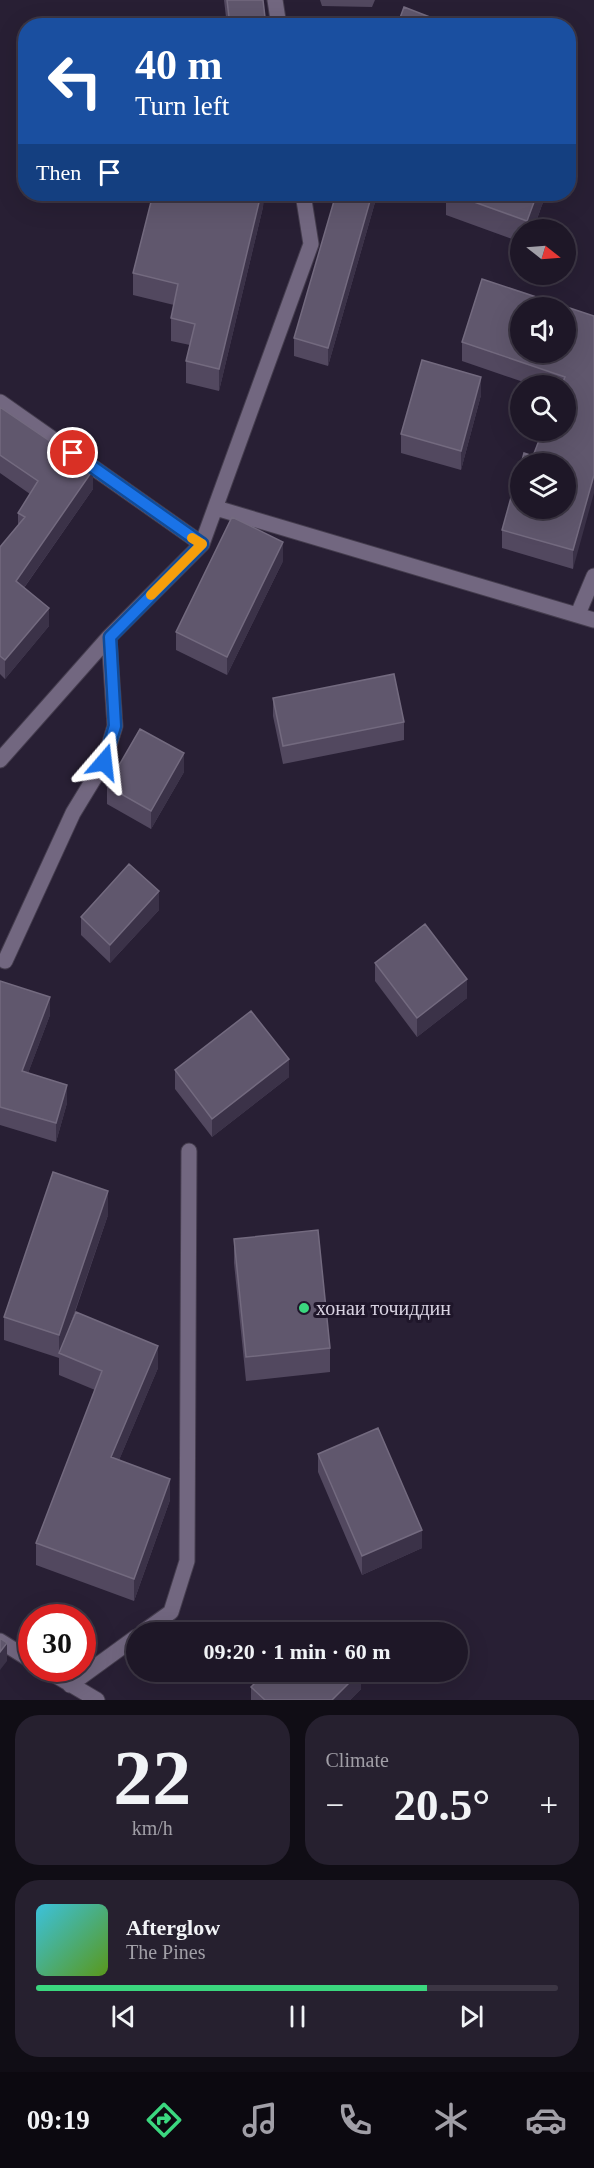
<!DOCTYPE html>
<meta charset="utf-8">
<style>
body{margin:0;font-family:"Times New Roman",serif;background:#26202f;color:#f1f3f6;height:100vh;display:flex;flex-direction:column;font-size:22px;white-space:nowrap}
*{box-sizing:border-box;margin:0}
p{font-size:20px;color:#a19fa7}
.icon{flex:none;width:33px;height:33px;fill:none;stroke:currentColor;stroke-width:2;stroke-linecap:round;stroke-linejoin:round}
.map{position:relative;height:1700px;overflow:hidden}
.drawer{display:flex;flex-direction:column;gap:15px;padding:15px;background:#100d15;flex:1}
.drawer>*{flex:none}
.top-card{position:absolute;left:18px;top:18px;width:558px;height:183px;border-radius:24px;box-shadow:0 6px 24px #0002,0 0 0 2px #3c3644;background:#1a4fa0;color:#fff;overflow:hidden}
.needle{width:39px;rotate:107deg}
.tools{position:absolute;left:510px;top:219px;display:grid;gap:12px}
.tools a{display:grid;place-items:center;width:66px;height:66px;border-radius:50%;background:#1e1727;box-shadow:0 6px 24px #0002,0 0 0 2px #3c3644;font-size:30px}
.speed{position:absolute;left:18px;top:1604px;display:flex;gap:12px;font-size:30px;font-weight:700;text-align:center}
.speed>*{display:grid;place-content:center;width:78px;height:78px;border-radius:50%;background:#1e1727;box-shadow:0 6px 24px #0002,0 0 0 2px #3c3644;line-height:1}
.speed .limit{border:9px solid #d22;background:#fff;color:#111}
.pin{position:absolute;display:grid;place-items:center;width:51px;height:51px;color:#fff;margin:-26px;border:3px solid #fff;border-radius:50%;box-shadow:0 2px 6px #0007}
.me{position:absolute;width:66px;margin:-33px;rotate:17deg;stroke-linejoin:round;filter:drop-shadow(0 0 4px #0008)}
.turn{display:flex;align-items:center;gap:21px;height:126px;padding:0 18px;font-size:27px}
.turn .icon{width:78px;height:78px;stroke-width:2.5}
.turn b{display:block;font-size:42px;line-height:51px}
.then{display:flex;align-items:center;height:57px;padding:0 18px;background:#0003;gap:12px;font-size:22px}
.big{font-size:45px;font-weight:700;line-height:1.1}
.drawer .card{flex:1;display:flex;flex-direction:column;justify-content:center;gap:9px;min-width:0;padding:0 21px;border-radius:24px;background:#26202f}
.drawer .dial{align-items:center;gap:0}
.dial b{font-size:78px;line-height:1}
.song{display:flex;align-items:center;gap:18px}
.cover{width:72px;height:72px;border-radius:9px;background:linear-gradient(135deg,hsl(190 70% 55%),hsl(90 70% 35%))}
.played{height:6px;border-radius:3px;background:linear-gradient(90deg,#3bd77f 75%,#3c3644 75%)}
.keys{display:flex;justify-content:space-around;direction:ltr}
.heat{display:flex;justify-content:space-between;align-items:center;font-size:33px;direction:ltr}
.drawer .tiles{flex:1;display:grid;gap:15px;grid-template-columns:1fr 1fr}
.card:last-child{grid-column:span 2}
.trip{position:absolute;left:126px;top:1622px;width:342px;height:60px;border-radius:30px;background:#1e1727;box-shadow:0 6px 24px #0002,0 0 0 2px #3c3644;font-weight:700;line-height:60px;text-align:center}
.tab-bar{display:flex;height:96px;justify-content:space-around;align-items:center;background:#0c0910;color:#a19fa7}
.tab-bar .icon{width:42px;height:42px}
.tab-bar .selected{color:#3bd77f}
.tab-bar b{font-size:27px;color:#f1f3f6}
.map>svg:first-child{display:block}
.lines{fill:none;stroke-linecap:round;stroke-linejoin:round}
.minor-casing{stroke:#453d4e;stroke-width:17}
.minor{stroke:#726780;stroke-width:15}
.wall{fill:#52485f}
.shaded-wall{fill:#3b3248}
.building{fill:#60576d;stroke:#736a7f;stroke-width:1.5;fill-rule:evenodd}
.route-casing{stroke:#114b97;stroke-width:15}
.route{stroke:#1a73e8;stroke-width:10}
.slow{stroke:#f59e0b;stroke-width:10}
.poi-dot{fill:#3bd77f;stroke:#1f162a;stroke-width:2}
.labels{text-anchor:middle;stroke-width:6;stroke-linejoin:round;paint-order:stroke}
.poi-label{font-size:20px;fill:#d8d2e1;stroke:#1f162a;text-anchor:start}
</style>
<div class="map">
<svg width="594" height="1700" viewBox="0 0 594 1700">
<rect width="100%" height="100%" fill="#281f34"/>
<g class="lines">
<g class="minor-casing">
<path id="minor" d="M 275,0 L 279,26
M 0,402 L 202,544
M 216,508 L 594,620
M 578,614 L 594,576
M 0,760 L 109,637 L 202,544 L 311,244 L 303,194
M 5,961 L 73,813 L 104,762 L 115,726 L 109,637
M 143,1632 L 171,1612 L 187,1561 L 189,1151
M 0,1641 L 32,1661
M 43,1668 L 97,1700
M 70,1685 L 136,1637"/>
</g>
<use href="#minor" class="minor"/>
</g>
<path class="wall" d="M 224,0 L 263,0 L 266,26 L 227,26 Z
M 320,0 L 375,0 L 372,7 L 322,6 Z
M 153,194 L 264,194 L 263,207 L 219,391 L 186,383 L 186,361 L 190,345 L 171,341 L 171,318 L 174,305 L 133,295 L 133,273 Z
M 376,194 L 376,199 L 328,366 L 294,356 L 294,338 Z
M 446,194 L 546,194 L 533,230 L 520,230 L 520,242 L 446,215 Z
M 594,316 L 573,569 L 502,548 L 502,530 L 533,456 L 566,386 L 535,386 L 462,361 L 462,342 Z
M 481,395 L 461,470 L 401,453 L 401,434 Z
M 0,407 L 93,489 L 24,588 L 49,626 L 5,679 L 0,674 L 0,547 L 18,525 L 18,513 L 30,494 L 0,473 Z
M 283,561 L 227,675 L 176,650 L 176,632 Z
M 273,698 L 404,722 L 404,740 L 283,764 L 273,716 Z
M 184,772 L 151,829 L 107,804 L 107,786 Z
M 159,910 L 110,963 L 81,935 L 81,917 Z
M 375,963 L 467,998 L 417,1037 L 375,981 Z
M 0,981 L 50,1015 L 28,1073 L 67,1103 L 56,1142 L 0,1125 Z
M 175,1070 L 289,1077 L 212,1137 L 175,1089 Z
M 108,1215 L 68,1333 L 158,1368 L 119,1460 L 170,1500 L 134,1601 L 36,1565 L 36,1543 L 95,1390 L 59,1375 L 59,1358 L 4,1340 L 4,1317 Z
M 234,1239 L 330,1348 L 330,1372 L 246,1381 L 234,1263 Z
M 318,1454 L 422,1548 L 362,1575 L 318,1472 Z
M 251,1687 L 361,1689 L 350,1700 L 251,1700 Z"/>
<path class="shaded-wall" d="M 571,100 L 571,124 L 568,132 L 568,108 Z
M 261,194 L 264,194 L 263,207 L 219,391 L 219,369 Z
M 372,194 L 376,194 L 376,199 L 328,366 L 328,348 Z
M 537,194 L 546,194 L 533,230 L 527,230 L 527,221 Z
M 481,377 L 481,395 L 461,470 L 461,451 Z
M 93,470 L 93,489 L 16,599 L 16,581 Z
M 594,475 L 594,493 L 573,569 L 573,550 Z
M 283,542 L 283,561 L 227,675 L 227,657 Z
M 49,608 L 49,626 L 5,679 L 5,660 Z
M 184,753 L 184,772 L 151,829 L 151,811 Z
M 159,891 L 159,910 L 110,963 L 110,945 Z
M 467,979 L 467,998 L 417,1037 L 417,1018 Z
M 50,997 L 50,1015 L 22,1089 L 22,1071 Z
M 289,1059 L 289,1077 L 212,1137 L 212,1119 Z
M 67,1085 L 67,1103 L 56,1142 L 56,1123 Z
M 108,1191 L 108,1215 L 60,1354 L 59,1353 L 59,1359 L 59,1335 Z
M 158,1346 L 158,1368 L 111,1479 L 111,1457 Z
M 170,1479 L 170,1500 L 134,1601 L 134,1579 Z
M 422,1530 L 422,1548 L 362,1575 L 362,1556 Z
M 7,1643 L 7,1661 L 0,1670 L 0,1652 Z
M 361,1671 L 361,1689 L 350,1700 L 332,1700 Z"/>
<path class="building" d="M 227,0 L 263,0 L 266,26 L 230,26 Z
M 404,7 L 453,26 L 397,26 Z
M 568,99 L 571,100 L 568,108 Z
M 153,194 L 261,194 L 219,369 L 186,361 L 195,324 L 171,318 L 178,284 L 133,273 Z
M 336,194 L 372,194 L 328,348 L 294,338 Z
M 452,194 L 537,194 L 527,221 Z
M 482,279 L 594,316 L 594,475 L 573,550 L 502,530 L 520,465 L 520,508 L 566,508 L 566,464 L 521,464 L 524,453 L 533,456 L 543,430 L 566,430 L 566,386 L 561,386 L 565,377 L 462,342 ZM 520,308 L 566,308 L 566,352 L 520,352 Z
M 422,360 L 481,377 L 461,451 L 401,434 Z
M 0,407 L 60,448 L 62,445 L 93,470 L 16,581 L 49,608 L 5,660 L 0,656 L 0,547 L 25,517 L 18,513 L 38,481 L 0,455 Z
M 232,517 L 283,542 L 227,657 L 176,632 Z
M 394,674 L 404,722 L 283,746 L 273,698 Z
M 140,729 L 184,753 L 151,811 L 107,786 Z
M 129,864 L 159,891 L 110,945 L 81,917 Z
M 425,924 L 467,979 L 417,1018 L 375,963 Z
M 0,981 L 50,997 L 22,1071 L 67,1085 L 56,1123 L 0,1107 Z
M 251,1011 L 289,1059 L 212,1119 L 175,1070 Z
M 53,1172 L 108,1191 L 59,1335 L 4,1317 Z
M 318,1230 L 330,1348 L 246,1357 L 234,1239 Z
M 76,1312 L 158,1346 L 111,1457 L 170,1479 L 134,1579 L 36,1543 L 102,1371 L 59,1353 Z
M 378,1428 L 422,1530 L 362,1556 L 318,1454 Z
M 314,1624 L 322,1632 L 306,1632 Z
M 0,1638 L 7,1643 L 0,1652 Z
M 267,1671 L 361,1671 L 332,1700 L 265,1700 L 251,1687 Z"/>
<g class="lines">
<g class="route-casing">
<path id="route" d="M 73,453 L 202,544 L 110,637 L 115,726 L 104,762"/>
</g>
<use href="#route" class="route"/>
<path class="slow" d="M 151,595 L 202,544 L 192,538"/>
</g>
<circle class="poi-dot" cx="304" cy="1308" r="6"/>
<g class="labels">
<g class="poi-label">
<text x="316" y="1315">хонаи точиддин</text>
</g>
</g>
</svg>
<div class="tools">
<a><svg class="needle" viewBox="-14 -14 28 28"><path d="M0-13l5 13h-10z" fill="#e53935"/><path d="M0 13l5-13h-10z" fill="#a19fa7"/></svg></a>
<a><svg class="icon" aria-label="sound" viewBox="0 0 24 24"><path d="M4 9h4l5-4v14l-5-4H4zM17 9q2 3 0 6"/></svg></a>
<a><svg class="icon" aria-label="search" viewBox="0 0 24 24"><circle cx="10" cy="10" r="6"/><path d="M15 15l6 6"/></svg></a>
<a><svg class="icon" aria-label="layers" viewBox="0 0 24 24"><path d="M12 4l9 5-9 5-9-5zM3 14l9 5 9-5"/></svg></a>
</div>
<div class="speed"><div class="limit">30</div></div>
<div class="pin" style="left:73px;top:453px;background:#d93025"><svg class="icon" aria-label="arrive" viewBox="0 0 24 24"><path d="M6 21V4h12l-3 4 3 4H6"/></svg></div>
<svg class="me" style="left:104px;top:762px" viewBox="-20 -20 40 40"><path d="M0-17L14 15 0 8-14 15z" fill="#1a73e8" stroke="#fff" stroke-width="4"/></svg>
<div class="trip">09:20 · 1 min · 60 m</div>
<div class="top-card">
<div class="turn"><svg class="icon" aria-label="left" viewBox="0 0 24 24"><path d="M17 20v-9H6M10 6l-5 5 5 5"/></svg><div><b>40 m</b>Turn left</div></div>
<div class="then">Then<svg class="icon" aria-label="arrive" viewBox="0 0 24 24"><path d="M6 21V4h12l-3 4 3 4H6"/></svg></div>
</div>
</div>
<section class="drawer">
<div class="tiles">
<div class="card dial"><b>22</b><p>km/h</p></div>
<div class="card"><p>Climate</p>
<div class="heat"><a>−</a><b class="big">20.5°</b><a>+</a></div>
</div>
<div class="card">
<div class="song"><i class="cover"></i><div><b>Afterglow</b><p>The Pines</p></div></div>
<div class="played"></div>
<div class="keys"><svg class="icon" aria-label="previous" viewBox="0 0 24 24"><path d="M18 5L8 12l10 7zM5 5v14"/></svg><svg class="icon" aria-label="pause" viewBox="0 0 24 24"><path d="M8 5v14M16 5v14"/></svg><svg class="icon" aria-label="next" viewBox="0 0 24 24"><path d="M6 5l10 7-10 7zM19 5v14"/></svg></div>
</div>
</div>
</section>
<nav class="tab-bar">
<b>09:19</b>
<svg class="icon selected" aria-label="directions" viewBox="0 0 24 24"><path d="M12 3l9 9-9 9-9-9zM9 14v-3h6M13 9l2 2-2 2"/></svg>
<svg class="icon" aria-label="music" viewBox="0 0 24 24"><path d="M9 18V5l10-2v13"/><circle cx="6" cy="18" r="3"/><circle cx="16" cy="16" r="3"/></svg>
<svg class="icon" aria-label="phone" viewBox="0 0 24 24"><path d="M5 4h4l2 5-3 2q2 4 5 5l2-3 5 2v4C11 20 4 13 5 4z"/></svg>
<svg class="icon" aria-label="climate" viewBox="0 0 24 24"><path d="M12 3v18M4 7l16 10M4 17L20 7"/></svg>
<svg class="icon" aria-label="car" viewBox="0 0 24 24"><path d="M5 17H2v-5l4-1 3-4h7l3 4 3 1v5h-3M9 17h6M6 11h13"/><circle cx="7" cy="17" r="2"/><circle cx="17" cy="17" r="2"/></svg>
</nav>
